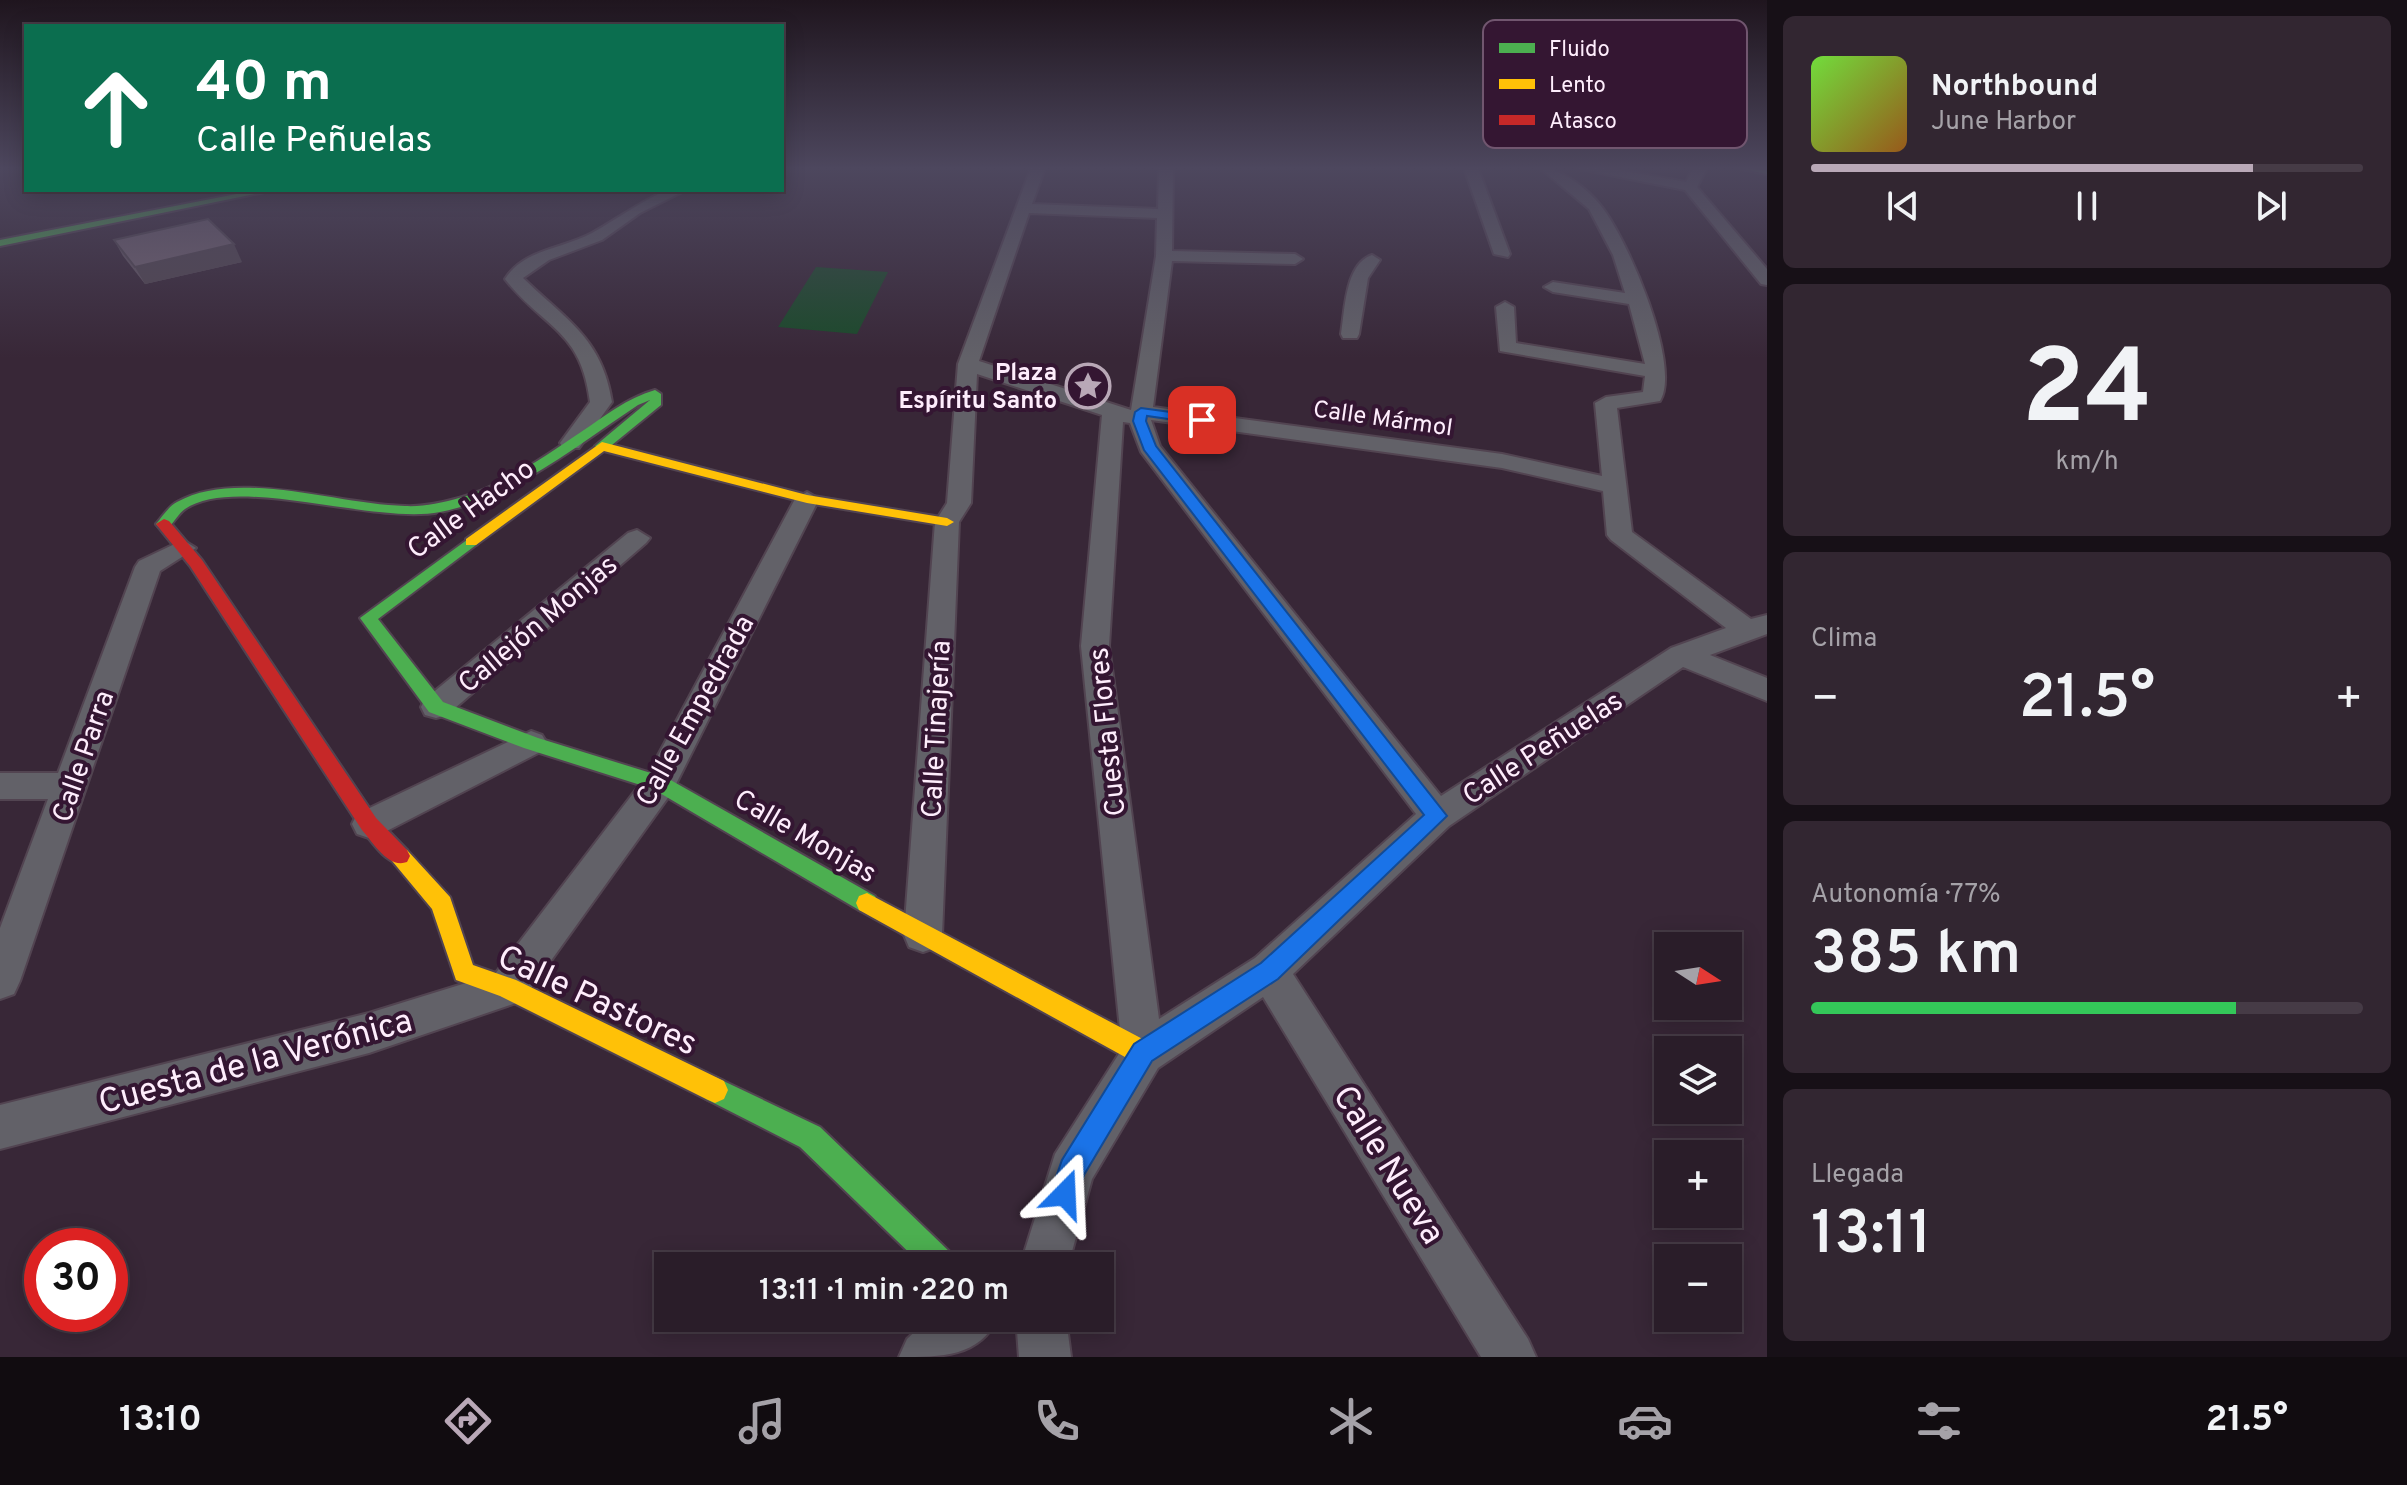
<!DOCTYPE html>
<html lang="es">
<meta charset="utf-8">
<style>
body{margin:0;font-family:Overpass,sans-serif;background:#322631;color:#f1f3f6;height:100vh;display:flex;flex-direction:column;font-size:30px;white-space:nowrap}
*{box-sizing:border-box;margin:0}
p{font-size:26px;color:#a5a2a8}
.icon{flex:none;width:44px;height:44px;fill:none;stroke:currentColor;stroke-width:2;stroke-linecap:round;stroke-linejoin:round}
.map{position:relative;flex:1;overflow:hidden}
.details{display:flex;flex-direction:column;gap:16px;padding:16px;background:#171017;width:640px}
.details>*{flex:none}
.hud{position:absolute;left:24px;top:24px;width:760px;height:168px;border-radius:0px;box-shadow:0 4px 20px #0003,0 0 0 2px #463b46;background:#0b6e4f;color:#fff;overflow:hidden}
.needle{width:52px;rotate:102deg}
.controls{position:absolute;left:1654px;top:932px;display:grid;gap:16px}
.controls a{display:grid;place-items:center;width:88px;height:88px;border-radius:0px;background:#2a1d29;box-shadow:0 4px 20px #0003,0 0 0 2px #463b46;font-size:40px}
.speed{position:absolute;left:24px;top:1228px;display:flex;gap:16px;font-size:40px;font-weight:700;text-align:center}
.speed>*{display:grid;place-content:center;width:104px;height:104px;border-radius:50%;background:#2a1d29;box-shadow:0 4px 20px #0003,0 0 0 2px #463b46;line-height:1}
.speed .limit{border:12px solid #d22;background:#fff;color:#111}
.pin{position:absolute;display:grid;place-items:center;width:68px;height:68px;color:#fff;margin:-34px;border-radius:16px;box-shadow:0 4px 12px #0006}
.me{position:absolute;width:88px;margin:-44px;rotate:21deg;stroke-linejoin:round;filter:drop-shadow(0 0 6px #0008)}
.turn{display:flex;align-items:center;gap:28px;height:168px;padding:0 40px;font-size:36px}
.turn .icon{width:104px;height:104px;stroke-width:2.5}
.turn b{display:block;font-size:56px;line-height:68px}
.big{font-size:60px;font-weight:600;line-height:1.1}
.details .tile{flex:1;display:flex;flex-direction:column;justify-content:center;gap:12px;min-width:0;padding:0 28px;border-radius:12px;background:#322631}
.details .dial{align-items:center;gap:0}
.dial b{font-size:104px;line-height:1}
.song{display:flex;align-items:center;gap:24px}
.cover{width:96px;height:96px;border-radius:12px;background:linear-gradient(135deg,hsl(100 70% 55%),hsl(30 70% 35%))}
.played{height:8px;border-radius:4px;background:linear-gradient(90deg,#b9a8b7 80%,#463b46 80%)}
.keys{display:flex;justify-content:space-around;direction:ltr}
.heat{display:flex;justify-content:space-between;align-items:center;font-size:44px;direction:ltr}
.charge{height:12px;border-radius:6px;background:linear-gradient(90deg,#34c759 77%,#463b46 0)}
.trip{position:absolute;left:654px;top:1252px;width:460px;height:80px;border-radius:0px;background:#2a1d29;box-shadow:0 4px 20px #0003,0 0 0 2px #463b46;font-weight:600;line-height:80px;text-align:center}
.tabs{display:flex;height:128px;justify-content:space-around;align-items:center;background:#110c10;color:#a5a2a8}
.tabs .icon{width:56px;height:56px}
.tabs .on{color:#b9a8b7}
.tabs b{font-size:36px;color:#f1f3f6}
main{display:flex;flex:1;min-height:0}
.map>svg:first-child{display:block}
.green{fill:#1a4929}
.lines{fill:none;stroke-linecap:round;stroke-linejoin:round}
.street-casing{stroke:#524451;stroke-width:4}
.fast-casing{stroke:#524451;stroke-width:4}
.slow-casing{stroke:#524451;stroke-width:4}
.jam-casing{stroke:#524451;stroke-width:4}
.street{fill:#626168;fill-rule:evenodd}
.fast{fill:#4caf50;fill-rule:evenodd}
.slow{fill:#ffc107;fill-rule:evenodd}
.jam{fill:#c62828;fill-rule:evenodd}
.wall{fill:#655864}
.shaded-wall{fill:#524751}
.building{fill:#756674;stroke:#524751;stroke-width:2}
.route{fill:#1a73e8;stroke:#114b97;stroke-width:2}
.labels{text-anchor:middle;stroke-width:8;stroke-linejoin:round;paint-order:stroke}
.far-poi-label{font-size:24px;font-weight:bold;fill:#feedfc;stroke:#341632;text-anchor:end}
.far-street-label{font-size:24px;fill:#feedfc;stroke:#341632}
.street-label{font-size:28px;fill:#feedfc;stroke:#341632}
.near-street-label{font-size:34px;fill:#feedfc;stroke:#341632}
.key{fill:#341632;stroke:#71566f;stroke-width:2}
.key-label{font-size:22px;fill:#feedfc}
</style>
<main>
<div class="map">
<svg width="1767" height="1357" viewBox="0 0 1767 1357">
<rect width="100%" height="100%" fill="#382737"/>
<path class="green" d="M 816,267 L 888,272 L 857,334 L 778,327 Z"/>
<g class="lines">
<g class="street-casing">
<path id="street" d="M 1031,168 L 1045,168 L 1032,204 L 1158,209 L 1159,168 L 1173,168 L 1172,251 L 1295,254 L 1303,259 L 1295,264 L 1172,261 L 1153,407 L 1502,454 L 1602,476 L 1595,403 L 1606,397 L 1643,392 L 1645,376 L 1500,351 L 1496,307 L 1505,302 L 1514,307 L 1516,343 L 1645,364 L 1629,304 L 1553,292 L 1544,287 L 1553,282 L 1625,293 L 1613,255 L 1589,209 L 1540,168 C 1561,168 1588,189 1601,206 C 1627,238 1682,365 1660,401 L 1617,408 L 1632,532 L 1751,619 L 1767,615 L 1767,634 L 1710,655 L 1767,678 L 1767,701 L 1683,667 L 1449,826 L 1293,974 L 1528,1339 L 1536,1357 L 1481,1357 L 1263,997 L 1158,1068 L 1092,1179 L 1068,1266 L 1020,1266 L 1055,1154 L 1122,1049 L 1081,646 L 1102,415 L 977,374 L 971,503 L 959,522 L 942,935 L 937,947 L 923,952 L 909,947 L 904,935 L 935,522 L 947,503 L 958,364 ZM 1029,213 L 1157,218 L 1156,256 L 1131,410 L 979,361 ZM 1151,420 L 1502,468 L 1603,491 L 1607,535 L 1611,540 L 1726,628 L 1671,648 L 1441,796 L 1160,446 ZM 1123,422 L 1130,423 L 1141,452 L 1416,814 L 1255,958 L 1159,1019 L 1109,646 Z
M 1464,168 L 1478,168 L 1510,254 L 1508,257 L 1494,254 Z
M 1575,168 L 1607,168 L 1686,182 L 1693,168 L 1707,168 L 1697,187 L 1767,269 L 1767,285 L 1761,284 L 1685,190 Z
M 667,190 L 686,190 L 640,213 L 602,240 L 549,260 L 523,278 C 566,320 602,338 612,402 L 579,448 L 563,448 L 560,443 L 590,402 C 581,329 544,329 505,279 C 524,249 563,249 592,233 C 617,219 640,202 667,190 Z
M 1372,255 L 1380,260 L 1368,278 L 1359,334 L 1357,338 L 1343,338 L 1341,334 C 1345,310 1345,264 1372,255 Z
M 807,492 L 819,499 L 672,792 L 522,1001 L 369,1053 L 0,1149 L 0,1105 L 369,1013 L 495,974 L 648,774 L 795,499 Z
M 637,530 L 650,538 L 646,543 L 447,715 L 436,718 L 425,715 L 421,707 L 425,699 L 628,533 Z
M 183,540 L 196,548 L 160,571 L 20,981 L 14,994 L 0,999 L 0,928 L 48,799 L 0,799 L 0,773 L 58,773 L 135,567 L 139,561 Z
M 531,731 L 542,735 L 547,743 L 542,751 L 381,834 L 369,838 L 357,834 L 352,824 L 357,814 Z
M 929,1318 L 998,1318 C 979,1357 942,1357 899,1357 L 907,1339 Z
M 1016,1318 L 1066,1318 L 1071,1357 L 1019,1357 Z"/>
</g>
<g class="fast-casing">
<path id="fast" d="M 1737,168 L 1767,170 L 1767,174 Z
M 257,190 L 274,190 L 0,246 L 0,240 Z
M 655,390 L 661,394 L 661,405 L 607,449 L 602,450 L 595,446 L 650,400 L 638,405 C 576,446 515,497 440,512 C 374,525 236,474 185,509 C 179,513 174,522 169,527 L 159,527 L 156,524 C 162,517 169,506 177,502 C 237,468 339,505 405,506 C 423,507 441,503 459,498 C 503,486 544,457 581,432 C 605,416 627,398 655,390 Z
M 471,537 L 479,542 L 476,545 L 378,619 L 443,702 L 538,738 L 667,778 L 875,896 L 878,903 L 875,910 L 867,913 L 859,910 L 653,789 L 524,748 L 429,712 L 360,618 Z
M 715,1077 L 820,1127 L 954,1256 L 959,1266 L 923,1266 L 800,1147 L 706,1099 L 702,1090 L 706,1081 Z"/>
</g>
<g class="slow-casing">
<path id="slow" d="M 602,442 L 807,495 L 947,518 L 954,522 L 947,526 L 807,503 L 604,451 L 476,545 L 466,545 L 466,539 Z
M 399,847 L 407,850 L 450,897 L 473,965 L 516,980 L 724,1081 L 728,1090 L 724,1099 L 715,1103 L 706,1099 L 500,996 L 456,980 L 432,909 L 388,856 L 391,850 Z
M 867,893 L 1152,1044 L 1156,1053 L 1152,1062 L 1143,1065 L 1134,1062 L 859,910 L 856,903 L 859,896 Z"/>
</g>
<g class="jam-casing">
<path id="jam" d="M 164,519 L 169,521 L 202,560 L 376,818 L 407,850 L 410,856 L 407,862 C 388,869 373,842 362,830 L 190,566 L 156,524 Z"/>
</g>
<use href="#street" class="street"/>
<use href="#fast" class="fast"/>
<use href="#slow" class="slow"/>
<use href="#jam" class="jam"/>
</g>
<path class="wall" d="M 114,240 L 242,262 L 145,284 L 123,256 Z"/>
<path class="shaded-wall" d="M 234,244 L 242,262 L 145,284 L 135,267 Z"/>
<path class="building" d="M 208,219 L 234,244 L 135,267 L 114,240 Z"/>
<linearGradient id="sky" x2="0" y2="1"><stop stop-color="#1f151e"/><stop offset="0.47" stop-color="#4d475e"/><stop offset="1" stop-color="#4d475e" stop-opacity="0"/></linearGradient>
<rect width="1767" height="358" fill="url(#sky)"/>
<path class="route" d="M 1141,408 L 1207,417 L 1209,420 L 1202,424 L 1147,416 L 1146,421 L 1156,446 L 1447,816 L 1278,979 L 1152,1061 L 1084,1175 L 1075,1204 L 1065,1208 L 1055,1204 L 1050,1194 L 1062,1160 L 1134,1044 L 1261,963 L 1424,815 L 1144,450 L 1133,421 L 1135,412 Z"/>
<defs>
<g id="sight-ring" transform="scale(2.3)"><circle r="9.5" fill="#341632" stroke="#b9a8b7" stroke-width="1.5"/><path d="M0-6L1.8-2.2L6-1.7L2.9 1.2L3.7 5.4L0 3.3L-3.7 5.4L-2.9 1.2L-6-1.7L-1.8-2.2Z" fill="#b9a8b7"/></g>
</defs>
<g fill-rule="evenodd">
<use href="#sight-ring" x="1088" y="386"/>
</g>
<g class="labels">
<g class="far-poi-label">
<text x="1057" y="380">Plaza<tspan x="1057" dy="28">Espíritu Santo</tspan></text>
</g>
<g class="far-street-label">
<text transform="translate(1383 418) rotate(8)" y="8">Calle Mármol</text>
</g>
<g class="street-label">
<text transform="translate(470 508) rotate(-36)" y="10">Calle Hacho</text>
<text transform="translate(537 623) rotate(-40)" y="10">Callejón Monjas</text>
<text transform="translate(694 710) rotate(-61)" y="10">Calle Empedrada</text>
<text transform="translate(935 729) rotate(-87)" y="10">Calle Tinajería</text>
<text transform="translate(1106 732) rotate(-96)" y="10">Cuesta Flores</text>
<text transform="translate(1542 747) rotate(-33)" y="10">Calle Peñuelas</text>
<text transform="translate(82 756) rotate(-71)" y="10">Calle Parra</text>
<text transform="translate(806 835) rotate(30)" y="10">Calle Monjas</text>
</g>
<g class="near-street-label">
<text transform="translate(598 999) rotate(25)" y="12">Calle Pastores</text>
<text transform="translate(255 1060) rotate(-15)" y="12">Cuesta de la Verónica</text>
<text transform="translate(1390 1164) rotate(58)" y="12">Calle Nueva</text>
</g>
</g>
<rect x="1483" y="20" width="264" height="128" rx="12" class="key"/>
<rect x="1499" y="43" width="36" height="10" fill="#4caf50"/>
<rect x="1499" y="79" width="36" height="10" fill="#ffc107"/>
<rect x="1499" y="115" width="36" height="10" fill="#c62828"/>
<g class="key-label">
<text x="1549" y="56">Fluido</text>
<text x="1549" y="92">Lento</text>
<text x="1549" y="128">Atasco</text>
</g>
</svg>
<div class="controls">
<a><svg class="needle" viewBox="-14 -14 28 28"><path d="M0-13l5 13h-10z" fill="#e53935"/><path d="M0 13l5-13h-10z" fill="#a5a2a8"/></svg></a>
<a><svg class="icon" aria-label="layers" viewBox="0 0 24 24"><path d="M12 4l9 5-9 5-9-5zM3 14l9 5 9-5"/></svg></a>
<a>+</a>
<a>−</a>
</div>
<div class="speed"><div class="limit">30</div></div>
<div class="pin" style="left:1202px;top:420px;background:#d93025"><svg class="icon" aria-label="arrive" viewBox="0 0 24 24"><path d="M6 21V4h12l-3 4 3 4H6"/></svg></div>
<svg class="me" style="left:1065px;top:1194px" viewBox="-20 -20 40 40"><path d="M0-17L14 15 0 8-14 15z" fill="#1a73e8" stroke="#fff" stroke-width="4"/></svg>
<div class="trip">13:11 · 1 min · 220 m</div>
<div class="hud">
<div class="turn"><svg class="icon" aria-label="ahead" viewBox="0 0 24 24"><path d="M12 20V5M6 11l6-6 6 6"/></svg><div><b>40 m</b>Calle Peñuelas</div></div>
</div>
</div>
<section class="details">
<div class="tile">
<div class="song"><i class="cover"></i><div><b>Northbound</b><p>June Harbor</p></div></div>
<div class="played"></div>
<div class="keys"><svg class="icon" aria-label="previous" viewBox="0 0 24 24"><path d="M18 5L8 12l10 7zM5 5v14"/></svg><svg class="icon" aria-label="pause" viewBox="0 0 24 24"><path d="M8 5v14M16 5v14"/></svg><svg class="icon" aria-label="next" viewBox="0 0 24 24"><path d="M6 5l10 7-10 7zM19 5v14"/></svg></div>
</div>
<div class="tile dial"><b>24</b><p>km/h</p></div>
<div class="tile"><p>Clima</p>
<div class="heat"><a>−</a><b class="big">21.5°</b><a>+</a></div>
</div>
<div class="tile"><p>Autonomía · 77%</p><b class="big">385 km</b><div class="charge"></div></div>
<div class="tile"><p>Llegada</p><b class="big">13:11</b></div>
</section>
</main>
<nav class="tabs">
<b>13:10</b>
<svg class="icon on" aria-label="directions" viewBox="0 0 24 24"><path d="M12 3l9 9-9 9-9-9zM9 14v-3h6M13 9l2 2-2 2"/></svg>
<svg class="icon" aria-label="music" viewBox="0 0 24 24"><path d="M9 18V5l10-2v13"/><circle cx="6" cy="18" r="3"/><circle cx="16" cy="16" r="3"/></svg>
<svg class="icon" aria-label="phone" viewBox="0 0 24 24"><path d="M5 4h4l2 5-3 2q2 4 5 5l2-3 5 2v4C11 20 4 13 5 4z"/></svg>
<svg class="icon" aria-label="climate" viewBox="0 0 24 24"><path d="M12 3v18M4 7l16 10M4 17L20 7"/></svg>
<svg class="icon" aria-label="car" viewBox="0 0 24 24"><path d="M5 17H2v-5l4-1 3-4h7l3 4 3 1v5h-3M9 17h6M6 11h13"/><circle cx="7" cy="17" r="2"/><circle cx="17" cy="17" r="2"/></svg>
<svg class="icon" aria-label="filters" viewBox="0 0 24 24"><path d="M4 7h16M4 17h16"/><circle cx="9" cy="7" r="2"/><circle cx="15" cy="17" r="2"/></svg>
<b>21.5°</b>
</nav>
